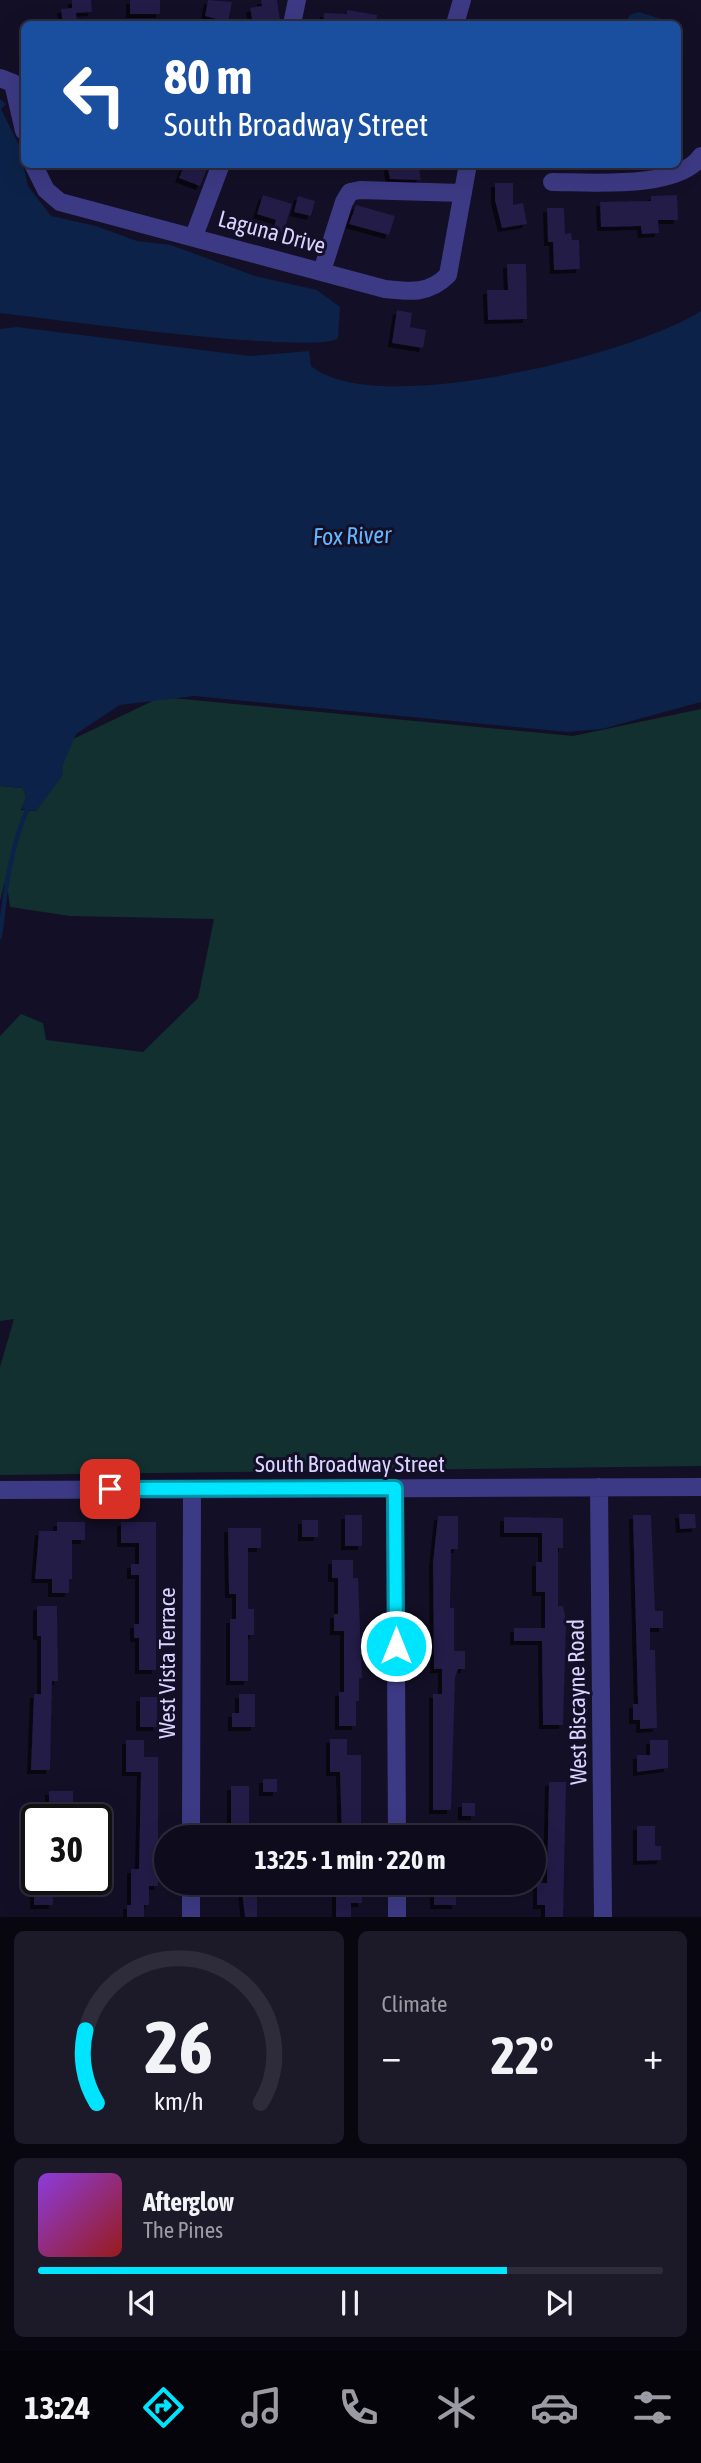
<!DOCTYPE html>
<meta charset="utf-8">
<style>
body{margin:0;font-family:"Asap Condensed",sans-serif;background:#1c1929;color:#f1f3f6;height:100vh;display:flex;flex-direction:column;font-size:26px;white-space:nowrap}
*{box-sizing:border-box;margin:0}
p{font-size:23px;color:#9b9ba3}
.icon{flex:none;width:38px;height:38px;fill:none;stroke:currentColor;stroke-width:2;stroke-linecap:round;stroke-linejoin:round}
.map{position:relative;height:1917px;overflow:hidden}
.sheet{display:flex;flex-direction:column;gap:14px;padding:14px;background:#08060f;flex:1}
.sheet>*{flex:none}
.banner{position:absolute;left:21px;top:21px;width:660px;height:147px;border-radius:10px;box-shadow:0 7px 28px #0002,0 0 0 2px #2e2b3b;background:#1a4fa0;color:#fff;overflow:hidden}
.speed{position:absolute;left:21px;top:1804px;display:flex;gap:14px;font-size:35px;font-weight:700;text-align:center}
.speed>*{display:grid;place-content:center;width:91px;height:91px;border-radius:50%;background:#0e0b1c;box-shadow:0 7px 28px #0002,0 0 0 2px #2e2b3b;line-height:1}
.speed .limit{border:4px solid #111;border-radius:10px;background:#fff;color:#111}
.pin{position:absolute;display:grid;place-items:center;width:60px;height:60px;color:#fff;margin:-30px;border-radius:14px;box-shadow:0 4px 10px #0006}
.me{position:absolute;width:77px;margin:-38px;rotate:0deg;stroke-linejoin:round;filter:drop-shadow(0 0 5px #0008)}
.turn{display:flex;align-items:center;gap:24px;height:147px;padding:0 28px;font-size:32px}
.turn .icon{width:91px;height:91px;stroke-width:2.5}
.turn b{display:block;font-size:49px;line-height:60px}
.big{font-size:52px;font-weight:700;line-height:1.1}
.sheet .widget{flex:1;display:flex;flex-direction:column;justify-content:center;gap:10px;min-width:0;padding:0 24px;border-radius:10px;background:#1c1929}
.sheet .dial{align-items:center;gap:0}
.dial svg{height:182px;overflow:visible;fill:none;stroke:#2e2b3b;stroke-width:7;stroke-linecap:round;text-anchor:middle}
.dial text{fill:#f1f3f6;stroke:none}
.song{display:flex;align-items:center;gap:21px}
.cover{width:84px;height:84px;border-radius:10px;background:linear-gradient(135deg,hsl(270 70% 55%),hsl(0 70% 35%))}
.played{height:7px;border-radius:4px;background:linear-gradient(90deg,#00e5ff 75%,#2e2b3b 75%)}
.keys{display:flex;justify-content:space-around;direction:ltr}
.heat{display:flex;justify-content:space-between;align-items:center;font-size:38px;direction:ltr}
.sheet .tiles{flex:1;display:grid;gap:14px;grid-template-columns:1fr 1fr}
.widget:last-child{grid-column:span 2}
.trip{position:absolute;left:154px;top:1825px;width:392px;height:70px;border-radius:35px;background:#0e0b1c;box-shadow:0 7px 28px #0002,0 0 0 2px #2e2b3b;font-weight:700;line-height:70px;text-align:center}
.tabs{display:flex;height:112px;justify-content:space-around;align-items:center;background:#06040b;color:#9b9ba3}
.tabs .icon{width:49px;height:49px}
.tabs .current{color:#00e5ff}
.tabs b{font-size:32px;color:#f1f3f6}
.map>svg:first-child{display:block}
.green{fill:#12302f}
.water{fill:#0c2248}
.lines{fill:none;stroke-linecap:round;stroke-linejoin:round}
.stream{stroke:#0c2248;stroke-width:4.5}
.building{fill:#241b47;filter:url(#shadow)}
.minor{stroke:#3d3a85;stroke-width:18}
.route-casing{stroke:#0095a6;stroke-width:18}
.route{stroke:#00e5ff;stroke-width:12}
.labels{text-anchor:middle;stroke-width:6;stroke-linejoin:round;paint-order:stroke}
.street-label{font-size:23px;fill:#d9d4ff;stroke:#130f26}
.water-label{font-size:24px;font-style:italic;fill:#62b6ff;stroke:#130f26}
</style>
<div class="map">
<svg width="701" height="1917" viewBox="0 0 701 1917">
<defs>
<filter id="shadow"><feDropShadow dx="-4" dy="4" stdDeviation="0" flood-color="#0009"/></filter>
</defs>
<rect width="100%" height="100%" fill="#130f26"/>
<path class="green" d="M 161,697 L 573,736 L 701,709 L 701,1466 L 0,1475 L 0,1367 L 14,1319 L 0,1321 L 0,1036 L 21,1014 L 43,1023 L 46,1040 L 143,1052 L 198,998 L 214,919 L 70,916 L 10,907 L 6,877 L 0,901 L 0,786 L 23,788 L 26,797 L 21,810 L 36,811 L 62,767 L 71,740 Z"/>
<path class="water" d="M 639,12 L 677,24 L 624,24 L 630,15 Z
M 0,99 L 6,104 L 1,109 L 19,145 L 28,186 L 51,216 L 96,226 L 137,241 L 171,245 L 255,276 L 317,290 L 340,307 L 338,338 C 319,356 43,318 0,313 Z
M 701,311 L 701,702 L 602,729 L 567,732 L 194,696 L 120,705 L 76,734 L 62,767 L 63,775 L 36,811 L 21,809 L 26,797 L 23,788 L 0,786 L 0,329 L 17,327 L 250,356 L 309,351 L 311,366 C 375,420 635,354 701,311 Z"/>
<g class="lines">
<path class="stream" d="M 0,937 C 5,892 10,847 29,805"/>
</g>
<path class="building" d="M 72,0 L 91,0 L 92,12 L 76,13 L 77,23 L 63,24 L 61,9 L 72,8 Z
M 130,0 L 160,0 L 160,14 L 130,14 Z
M 208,0 L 232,2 L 228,22 L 205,16 Z
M 261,0 L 277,0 L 280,21 L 253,24 L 250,8 L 262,6 Z
M 347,10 L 377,15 L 376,24 L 323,24 L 324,13 L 347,14 Z
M 185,164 L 209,164 L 200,186 L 179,178 Z
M 387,164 L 418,164 L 421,180 L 390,179 Z
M 495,183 L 513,183 L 513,205 L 523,203 L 527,224 L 502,228 L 495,200 Z
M 263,195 L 292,204 L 283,233 L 273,230 L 276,220 L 257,214 Z
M 677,195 L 678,220 L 658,220 L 659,233 L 642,234 L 641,226 L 601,227 L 600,202 L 651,201 L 651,196 Z
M 298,196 L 315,201 L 311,216 L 294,212 Z
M 356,205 L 395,216 L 389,235 L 349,224 Z
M 547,208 L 564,208 L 565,234 L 571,233 L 572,240 L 579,240 L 580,269 L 554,270 L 553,242 L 548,242 Z
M 507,264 L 526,264 L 527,319 L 488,320 L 487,290 L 508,290 Z
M 397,310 L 412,313 L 410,327 L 426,330 L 423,348 L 392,343 Z
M 679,1514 L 695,1514 L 696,1528 L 680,1529 Z
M 345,1515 L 362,1515 L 362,1546 L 345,1546 Z
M 633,1515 L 651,1515 L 655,1611 L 663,1611 L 663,1628 L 650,1628 L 650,1650 L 655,1650 L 657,1728 L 640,1729 L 640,1720 L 633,1720 L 633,1704 L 638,1704 Z
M 438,1516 L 458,1516 L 458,1549 L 451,1549 L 450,1608 L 454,1608 L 454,1651 L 465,1651 L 465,1669 L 458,1669 L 455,1678 L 451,1810 L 433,1810 L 433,1694 L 442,1694 L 442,1669 L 434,1669 L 433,1563 Z
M 504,1517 L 563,1518 L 563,1548 L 558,1548 L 558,1606 L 563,1606 L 566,1622 L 563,1725 L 543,1725 L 542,1641 L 514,1641 L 514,1628 L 545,1628 L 545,1592 L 536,1592 L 536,1562 L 542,1562 L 542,1533 L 504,1533 Z
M 302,1520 L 318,1520 L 318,1537 L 302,1537 Z
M 57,1522 L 85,1522 L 85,1540 L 72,1540 L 72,1579 L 69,1579 L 69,1593 L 52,1593 L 52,1579 L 35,1579 L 39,1531 L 57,1531 Z
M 121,1522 L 156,1522 L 156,1670 L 139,1670 L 139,1638 L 134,1638 L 134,1624 L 139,1624 L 139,1575 L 131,1575 L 131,1564 L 139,1564 L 139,1543 L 121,1543 Z
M 228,1528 L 261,1528 L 261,1548 L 248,1548 L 248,1609 L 254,1609 L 254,1635 L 248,1635 L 248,1681 L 230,1681 L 230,1619 L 236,1619 L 236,1594 L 229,1594 Z
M 332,1560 L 353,1560 L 353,1578 L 358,1578 L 362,1678 L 359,1678 L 359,1701 L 356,1701 L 356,1726 L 339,1726 L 339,1692 L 344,1692 L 344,1631 L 334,1631 L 334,1614 L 338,1614 L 338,1578 L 332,1578 Z
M 37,1606 L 57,1606 L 58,1681 L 52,1681 L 50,1770 L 31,1770 L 34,1694 L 41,1694 L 41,1636 L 37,1636 Z
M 239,1694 L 255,1694 L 255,1727 L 232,1727 L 232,1713 L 239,1713 Z
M 140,1697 L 157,1697 L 157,1727 L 140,1727 Z
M 330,1739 L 347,1739 L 347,1755 L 361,1755 L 361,1824 L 364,1824 L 364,1838 L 342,1838 L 340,1772 L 330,1772 Z
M 126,1740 L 144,1740 L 144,1757 L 158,1757 L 158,1886 L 149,1886 L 149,1905 L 144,1905 L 144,1917 L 127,1917 L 127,1905 L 131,1905 L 131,1869 L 139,1869 L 141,1772 L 126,1772 Z
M 650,1740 L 668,1740 L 668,1768 L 637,1772 L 637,1755 L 650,1755 Z
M 263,1779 L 277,1779 L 277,1792 L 263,1792 Z
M 549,1782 L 566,1782 L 563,1917 L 545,1917 L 545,1905 L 537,1905 L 537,1883 L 547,1883 Z
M 231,1786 L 249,1786 L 249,1838 L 231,1838 Z
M 49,1791 L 73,1791 L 73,1812 L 49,1812 Z
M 462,1803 L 475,1803 L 475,1816 L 462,1816 Z
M 637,1826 L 655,1826 L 655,1846 L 661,1846 L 661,1860 L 637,1861 Z
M 34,1880 L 53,1880 L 53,1905 L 34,1905 Z
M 241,1883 L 257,1883 L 257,1917 L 245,1917 Z
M 336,1883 L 362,1883 L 362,1903 L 351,1903 L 351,1917 L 336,1917 Z
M 434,1883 L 456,1883 L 456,1905 L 434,1905 Z"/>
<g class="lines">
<path class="minor" d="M 292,24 L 297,0
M 455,24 L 462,0
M 0,78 L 13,83 L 24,131
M 33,164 L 46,190 L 60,202 L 385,289 C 411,292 429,294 448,275 L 468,164
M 552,182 C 589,182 678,190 701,156
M 194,236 L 221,164
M 322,271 L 344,202 L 350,192 L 360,190 L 463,193
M 599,1487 L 603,1917
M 395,1488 L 397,1838
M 0,1490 L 701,1487
M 191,1838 L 192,1489
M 397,1883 L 397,1917
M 191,1917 L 191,1883"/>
</g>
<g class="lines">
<g class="route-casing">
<path id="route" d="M 110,1489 L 395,1488 L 396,1646"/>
</g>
<use href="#route" class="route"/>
</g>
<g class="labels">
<g class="street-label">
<text transform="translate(272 232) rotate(15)" y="8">Laguna Drive</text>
<text x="350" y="1472">South Broadway Street</text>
<text transform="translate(167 1663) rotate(-90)" y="8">West Vista Terrace</text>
<text transform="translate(577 1702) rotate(-91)" y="8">West Biscayne Road</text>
</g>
<g class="water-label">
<text transform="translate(352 536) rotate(-2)" y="8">Fox River</text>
</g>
</g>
</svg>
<div class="speed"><div class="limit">30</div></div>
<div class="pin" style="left:110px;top:1489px;background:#d93025"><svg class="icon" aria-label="arrive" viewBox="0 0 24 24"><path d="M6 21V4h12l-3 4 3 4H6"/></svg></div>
<svg class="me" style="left:396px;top:1646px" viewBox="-20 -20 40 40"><circle r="17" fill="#00e5ff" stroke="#fff" stroke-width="3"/><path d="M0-11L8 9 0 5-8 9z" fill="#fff"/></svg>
<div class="trip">13:25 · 1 min · 220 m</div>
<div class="banner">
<div class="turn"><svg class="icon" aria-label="left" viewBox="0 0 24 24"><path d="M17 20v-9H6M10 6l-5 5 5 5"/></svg><div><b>80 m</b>South Broadway Street</div></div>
</div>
</div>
<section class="sheet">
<div class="tiles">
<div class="widget dial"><svg viewBox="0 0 100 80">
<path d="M14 69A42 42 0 1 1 86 69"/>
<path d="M14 69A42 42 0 0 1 9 37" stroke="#00e5ff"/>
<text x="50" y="56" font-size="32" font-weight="700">26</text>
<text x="50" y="72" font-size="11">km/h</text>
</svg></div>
<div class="widget"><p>Climate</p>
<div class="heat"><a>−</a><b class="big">22°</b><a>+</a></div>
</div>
<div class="widget">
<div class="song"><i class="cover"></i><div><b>Afterglow</b><p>The Pines</p></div></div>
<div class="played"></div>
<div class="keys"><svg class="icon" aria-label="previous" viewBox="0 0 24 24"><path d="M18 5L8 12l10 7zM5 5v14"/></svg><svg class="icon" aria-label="pause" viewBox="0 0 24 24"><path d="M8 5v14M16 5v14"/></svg><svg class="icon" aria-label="next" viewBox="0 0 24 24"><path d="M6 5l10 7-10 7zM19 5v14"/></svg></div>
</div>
</div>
</section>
<nav class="tabs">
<b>13:24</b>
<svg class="icon current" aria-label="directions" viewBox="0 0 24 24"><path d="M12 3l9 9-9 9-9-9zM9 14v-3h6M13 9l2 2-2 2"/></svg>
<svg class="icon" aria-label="music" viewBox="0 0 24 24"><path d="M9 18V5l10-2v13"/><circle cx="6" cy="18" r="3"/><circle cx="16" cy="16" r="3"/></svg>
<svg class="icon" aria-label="phone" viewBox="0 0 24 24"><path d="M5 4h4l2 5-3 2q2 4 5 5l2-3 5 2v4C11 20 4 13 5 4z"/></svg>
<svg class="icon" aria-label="climate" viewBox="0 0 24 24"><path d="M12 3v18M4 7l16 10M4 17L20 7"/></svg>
<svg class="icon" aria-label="car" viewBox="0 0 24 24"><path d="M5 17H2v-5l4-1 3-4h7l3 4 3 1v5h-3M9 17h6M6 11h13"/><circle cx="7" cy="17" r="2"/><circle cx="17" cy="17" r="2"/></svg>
<svg class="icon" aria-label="filters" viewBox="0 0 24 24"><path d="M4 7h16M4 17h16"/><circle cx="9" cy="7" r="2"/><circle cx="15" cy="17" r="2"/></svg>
</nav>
